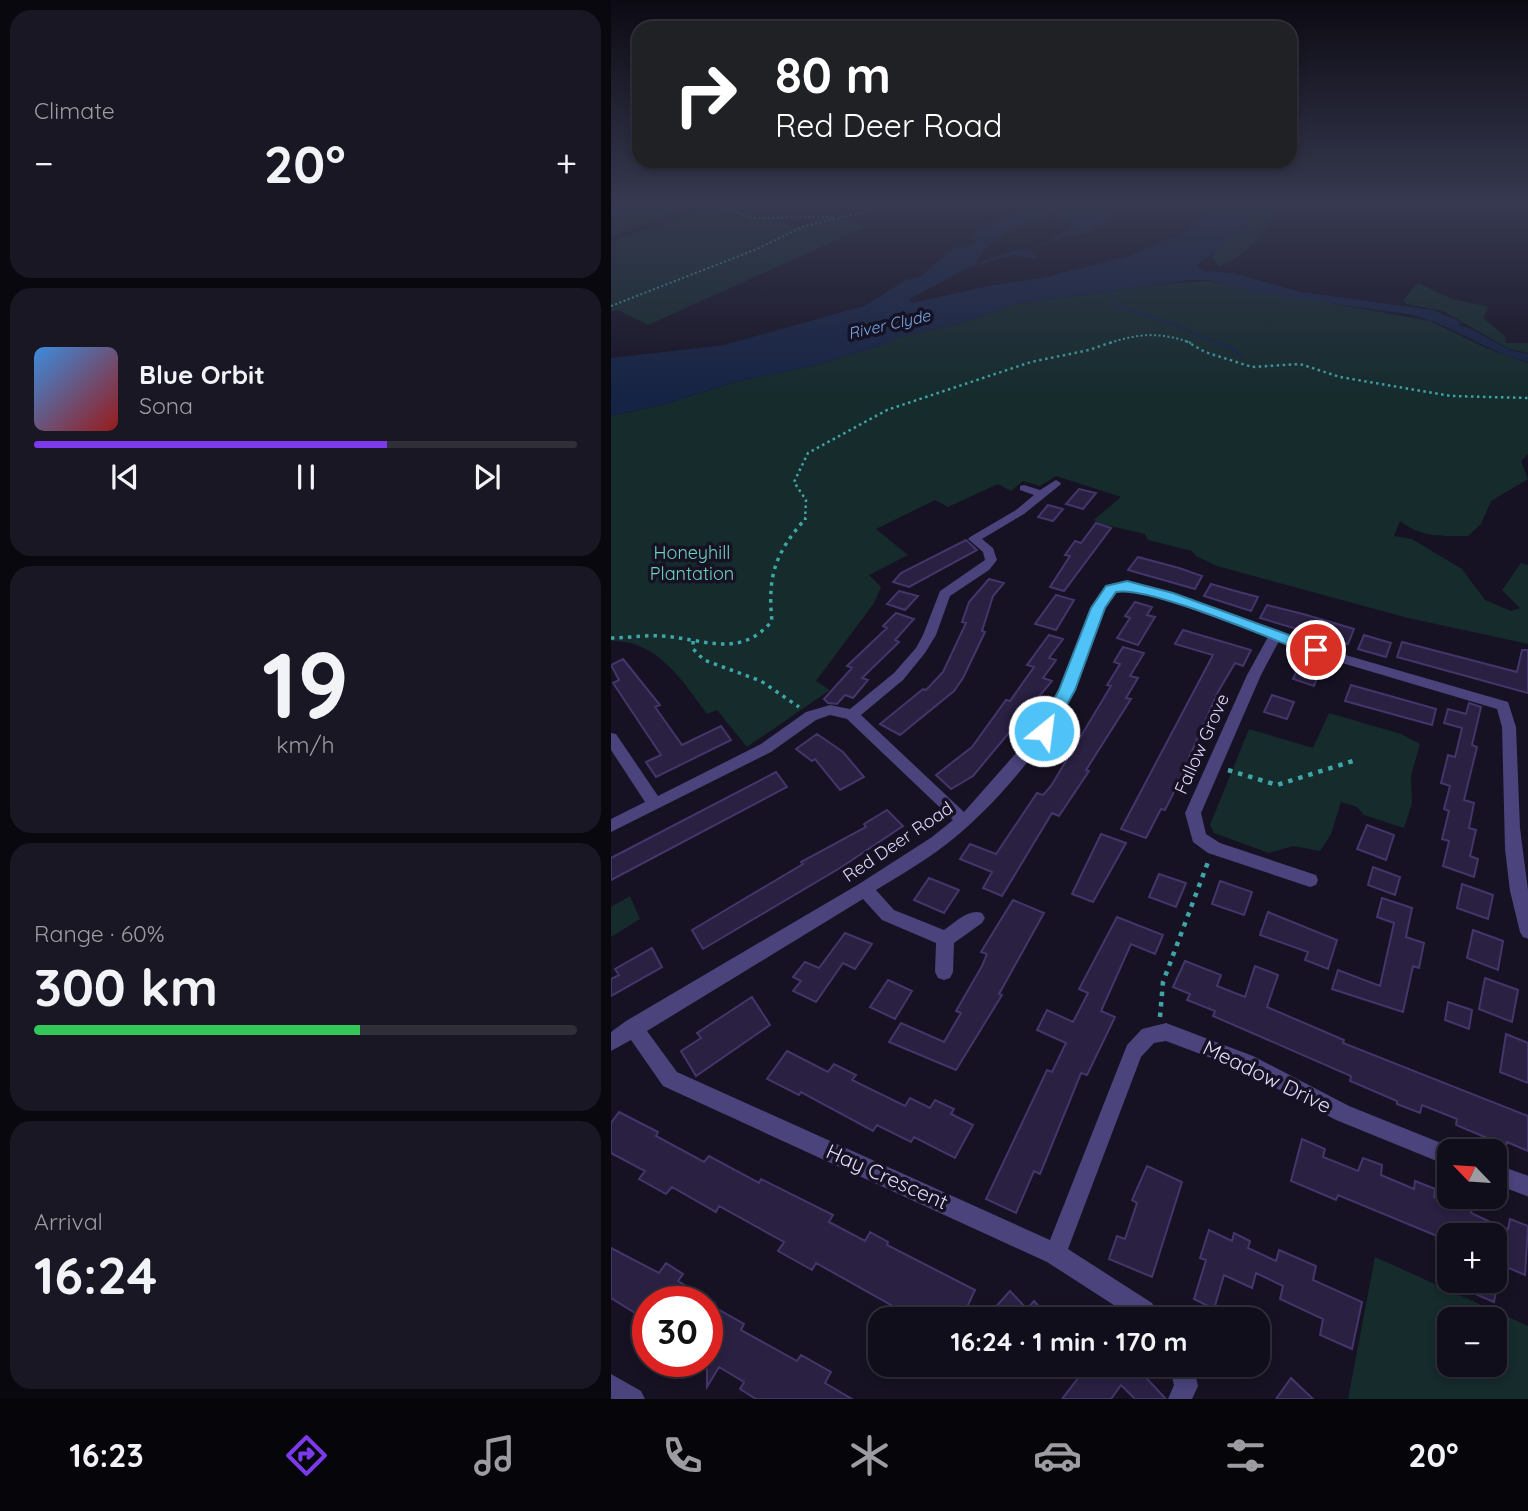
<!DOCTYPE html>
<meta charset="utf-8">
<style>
body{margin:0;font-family:Quicksand,sans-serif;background:#191723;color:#f1f3f6;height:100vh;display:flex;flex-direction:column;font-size:26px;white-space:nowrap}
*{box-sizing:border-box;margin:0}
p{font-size:23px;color:#9c9ca2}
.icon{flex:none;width:38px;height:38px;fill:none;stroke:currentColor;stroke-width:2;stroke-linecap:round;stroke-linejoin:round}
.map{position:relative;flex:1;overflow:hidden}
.panel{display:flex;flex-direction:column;gap:10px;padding:10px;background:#09080e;width:611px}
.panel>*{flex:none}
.top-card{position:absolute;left:21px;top:21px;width:665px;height:147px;border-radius:21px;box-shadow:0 4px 10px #0003,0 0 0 2px #302e39;background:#202124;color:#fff;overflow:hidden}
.needle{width:46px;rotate:295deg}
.controls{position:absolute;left:826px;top:1139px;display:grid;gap:14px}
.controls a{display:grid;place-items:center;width:70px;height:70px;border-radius:14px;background:#100e1a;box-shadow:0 4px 10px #0003,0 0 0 2px #302e39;font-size:35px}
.speed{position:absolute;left:21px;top:1286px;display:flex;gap:14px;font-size:35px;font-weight:700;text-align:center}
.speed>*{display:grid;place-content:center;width:91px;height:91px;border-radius:50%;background:#100e1a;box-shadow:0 4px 10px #0003,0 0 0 2px #302e39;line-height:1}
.speed .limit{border:10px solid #d22;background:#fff;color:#111}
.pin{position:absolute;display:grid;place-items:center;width:60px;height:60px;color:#fff;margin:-30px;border:4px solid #fff;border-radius:50%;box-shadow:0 2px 7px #0007}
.me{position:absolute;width:77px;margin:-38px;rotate:29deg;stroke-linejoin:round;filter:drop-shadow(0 0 5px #0008)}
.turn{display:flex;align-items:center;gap:24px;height:147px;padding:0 28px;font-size:32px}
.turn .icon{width:91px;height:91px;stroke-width:2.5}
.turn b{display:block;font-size:49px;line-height:60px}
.big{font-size:52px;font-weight:700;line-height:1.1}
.panel .widget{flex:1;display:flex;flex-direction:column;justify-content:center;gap:10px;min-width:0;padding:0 24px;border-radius:21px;background:#191723}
.panel .dial{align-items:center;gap:0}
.dial b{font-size:91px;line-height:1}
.song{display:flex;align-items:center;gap:21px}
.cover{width:84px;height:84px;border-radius:10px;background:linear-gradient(135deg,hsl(210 70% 55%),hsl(0 70% 35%))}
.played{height:7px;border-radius:4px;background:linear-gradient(90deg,#7c3aed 65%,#302e39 65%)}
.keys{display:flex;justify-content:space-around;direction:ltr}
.heat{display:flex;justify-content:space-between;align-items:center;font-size:38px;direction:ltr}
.charge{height:10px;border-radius:5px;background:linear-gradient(90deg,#34c759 60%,#302e39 0)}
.trip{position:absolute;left:257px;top:1307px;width:402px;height:70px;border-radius:21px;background:#100e1a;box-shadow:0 4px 10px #0003,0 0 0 2px #302e39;font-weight:700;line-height:70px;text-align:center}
.menu{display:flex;height:112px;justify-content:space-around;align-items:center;background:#06060a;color:#9c9ca2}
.menu .icon{width:49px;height:49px}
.menu .on{color:#7c3aed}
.menu b{font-size:32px;color:#f1f3f6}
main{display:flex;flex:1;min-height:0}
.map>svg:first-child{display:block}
.green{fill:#152b2c;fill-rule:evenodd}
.water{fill:#152344}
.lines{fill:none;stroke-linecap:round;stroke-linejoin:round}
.stream-far1{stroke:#152344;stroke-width:2.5}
.stream{stroke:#152344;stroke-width:3.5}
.building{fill:#2a2042;stroke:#44356a;stroke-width:2}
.path-far3{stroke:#3fa5a7;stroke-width:2;stroke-dasharray:2 2.5;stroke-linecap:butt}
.path-far2{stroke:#3fa5a7;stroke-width:2.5;stroke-dasharray:2.5 3.5;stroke-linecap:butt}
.path-far1{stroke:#3fa5a7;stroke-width:3.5;stroke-dasharray:3.5 5;stroke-linecap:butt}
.path{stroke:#3fa5a7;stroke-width:4.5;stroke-dasharray:4.5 6;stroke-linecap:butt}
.street{fill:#4a437c;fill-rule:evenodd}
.route{fill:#4fc3f7;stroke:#337fa1;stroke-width:2}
.labels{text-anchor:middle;stroke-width:7;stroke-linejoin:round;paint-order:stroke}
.far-water-label{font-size:16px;font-style:italic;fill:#74abec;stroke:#161223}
.park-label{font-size:18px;fill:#6ed1c0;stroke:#161223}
.street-label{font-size:18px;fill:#dfd9fa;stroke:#161223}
.near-street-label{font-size:21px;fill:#dfd9fa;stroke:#161223}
</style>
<main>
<section class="panel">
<div class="widget"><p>Climate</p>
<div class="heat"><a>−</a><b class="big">20°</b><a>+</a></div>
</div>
<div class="widget">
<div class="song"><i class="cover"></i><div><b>Blue Orbit</b><p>Sona</p></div></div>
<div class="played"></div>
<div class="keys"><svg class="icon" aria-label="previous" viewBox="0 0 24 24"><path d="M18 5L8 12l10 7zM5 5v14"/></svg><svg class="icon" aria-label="pause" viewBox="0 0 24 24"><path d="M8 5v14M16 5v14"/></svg><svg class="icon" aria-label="next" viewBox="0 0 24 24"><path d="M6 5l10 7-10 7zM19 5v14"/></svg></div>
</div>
<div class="widget dial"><b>19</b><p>km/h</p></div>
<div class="widget"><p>Range · 60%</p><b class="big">300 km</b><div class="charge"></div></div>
<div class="widget"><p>Arrival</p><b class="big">16:24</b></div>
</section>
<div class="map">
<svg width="918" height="1399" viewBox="0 0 918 1399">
<rect width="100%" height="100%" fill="#161223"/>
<path class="green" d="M 0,203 L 95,203 L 0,236 Z
M 640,203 L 658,203 L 662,216 C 647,240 635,256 608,267 L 601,258 L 604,250 L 640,221 L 634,211 Z
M 102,205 L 188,228 L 215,215 L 255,227 L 37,325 L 7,310 L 0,312 L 0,241 Z
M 596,281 L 819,321 L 875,348 L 917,363 L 917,454 L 910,461 L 917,479 L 880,501 L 870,524 L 857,536 C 831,536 811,538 789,521 L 783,536 L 801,539 L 851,569 L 874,600 L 900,611 L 909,608 L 891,590 L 910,563 L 917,565 L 917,644 L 797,618 L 606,566 L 585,556 L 581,551 L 537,540 L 534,534 L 487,523 L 483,520 L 510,497 L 445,476 L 429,486 L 412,481 L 400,491 L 387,484 L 337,507 L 324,500 L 265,529 L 297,555 L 258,575 L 270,587 L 263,603 L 205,681 L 219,690 L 136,747 L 106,710 L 96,714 C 72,681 45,639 0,641 L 0,416 L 54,404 L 124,382 L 201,366 L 275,344 L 289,337 L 343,325 L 405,304 L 552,284 Z
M 807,283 L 841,299 L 878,307 L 872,318 L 894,336 L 895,343 L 917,343 L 917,353 L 898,349 L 832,311 L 795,304 L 793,299 Z
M 718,713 L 790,734 L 809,744 L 800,776 L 801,803 L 793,828 L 753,815 L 746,807 L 730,802 L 720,834 L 709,851 L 682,846 L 658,853 L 603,833 L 599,825 L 638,729 L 702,748 Z
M 19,896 L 29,919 L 0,937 L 0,907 Z
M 764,1257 L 917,1326 L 917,1399 L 737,1399 ZM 838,1320 L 884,1320 L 884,1365 L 838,1365 Z"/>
<path class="water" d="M 411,203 C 431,203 495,196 504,214 L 476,233 L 451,237 L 422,249 L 463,227 L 444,214 C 415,222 379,233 365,263 C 383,260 415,238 427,259 L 401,255 L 359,267 L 302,297 L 298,299 L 301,303 L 377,286 L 431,278 L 518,256 L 568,235 L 594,216 L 595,209 L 589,203 L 640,203 L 634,211 L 640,221 L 585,266 L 593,271 L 621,273 L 690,292 L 822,310 L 851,322 L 847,325 L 858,328 L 899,350 L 917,354 L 917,362 C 876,352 842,325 801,315 L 641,292 L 599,280 L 579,280 L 405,304 L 343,325 L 289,337 L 276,344 L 201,366 L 124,382 L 54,404 L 0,416 L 0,358 L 113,345 L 253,306 L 295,280 L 309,277 L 343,248 L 357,247 L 365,241 L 358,238 L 365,230 L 406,210 L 421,209 Z"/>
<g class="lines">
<path class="stream-far1" d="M 493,289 L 504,298 L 503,307 C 519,305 586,335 606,343"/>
<path class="stream" d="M 602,341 L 621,348 L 631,357"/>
</g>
<path class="building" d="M 468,489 L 485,493 L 472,509 L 455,504 Z
M 437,505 L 452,509 L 442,521 L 427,517 Z
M 485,523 L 500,528 L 453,591 L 439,587 L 459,556 L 454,555 L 464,541 L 470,543 Z
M 355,540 L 366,550 L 298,587 L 282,582 L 290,573 Z
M 527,557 L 568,568 L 591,576 L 584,589 L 517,570 Z
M 378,579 L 393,583 L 382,596 L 371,631 L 374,632 L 352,678 L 343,691 L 289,735 L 269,724 L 312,689 L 315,690 L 332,672 L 355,623 L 351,622 L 358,602 Z
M 600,584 L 628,592 L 647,597 L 640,611 L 593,596 Z
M 288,591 L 307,596 L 294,610 L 276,604 Z
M 445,595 L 463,600 L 445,630 L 424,624 Z
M 524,602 L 541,607 L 536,615 L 544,617 L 527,645 L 506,638 L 519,618 L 514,616 Z
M 656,605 L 692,614 L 743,629 L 737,644 L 649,618 Z
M 285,613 L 303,619 L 284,640 L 288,642 L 251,678 L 257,680 L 242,698 L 234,695 L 226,704 L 217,703 L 213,699 L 241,668 L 236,666 L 276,628 L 272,626 Z
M 572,630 L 640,650 L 632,666 L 624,663 L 607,692 L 562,794 L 554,810 L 550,809 L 535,838 L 510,829 L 602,655 L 564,644 Z
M 438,635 L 452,639 L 438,658 L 445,660 L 432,678 L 441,681 L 362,776 L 340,789 L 325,775 L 361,747 L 395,700 L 399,701 L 423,667 L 416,665 Z
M 753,635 L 780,643 L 775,657 L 747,649 Z
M 791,642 L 906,672 L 911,650 L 917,650 L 917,693 L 786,657 Z
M 512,647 L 533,653 L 519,676 L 527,678 L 515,698 L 520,699 L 475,770 L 478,771 L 448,816 L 441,813 L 391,896 L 372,888 L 381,872 L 349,859 L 359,844 L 385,854 L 426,793 L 432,795 L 440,786 L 500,686 L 496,685 L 509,664 L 503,662 Z
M 12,659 L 49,705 L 44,707 L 71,745 L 110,726 L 120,740 L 45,777 L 35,762 L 50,755 L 2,683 L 8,680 L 0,665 Z
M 689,664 L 709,670 L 703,686 L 682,679 Z
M 740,685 L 825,709 L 821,725 L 734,701 Z
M 661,695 L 683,702 L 676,719 L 653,712 Z
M 858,703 L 870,707 L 861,745 L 866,747 L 853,800 L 863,803 L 858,828 L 865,830 L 859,856 L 867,859 L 863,877 L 832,866 L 838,841 L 831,839 L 838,811 L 833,809 L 839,786 L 830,783 L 837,755 L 844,757 L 851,728 L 833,723 L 837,709 L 855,714 Z
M 206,734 L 232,752 L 253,777 L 229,790 L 204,759 L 201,761 L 185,749 Z
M 165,772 L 176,787 L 0,880 L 0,858 Z
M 276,810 L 292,826 L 229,868 L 92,949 L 81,930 L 192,864 L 190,862 L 255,827 L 253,824 Z
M 756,825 L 783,835 L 775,860 L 746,849 Z
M 490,834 L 515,843 L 482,902 L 461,894 Z
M 762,867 L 789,877 L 784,895 L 757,885 Z
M 548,874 L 575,883 L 565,907 L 538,897 Z
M 318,878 L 348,890 L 333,913 L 303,900 Z
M 609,881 L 641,892 L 633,915 L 601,904 Z
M 851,884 L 882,895 L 877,919 L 846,908 Z
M 771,898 L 801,908 L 795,937 L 813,943 L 808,968 L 802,966 L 792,1012 L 721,989 L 727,970 L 769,986 L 783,923 L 766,917 Z
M 402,900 L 433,913 L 388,994 L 391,995 L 345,1070 L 278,1042 L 290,1023 L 333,1042 L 350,1013 L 345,1011 L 371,966 L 376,954 L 370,952 Z
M 657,912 L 726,940 L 717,969 L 694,960 L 697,952 L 649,935 Z
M 506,917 L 552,935 L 544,954 L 520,944 L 490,1011 L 504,1017 L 476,1075 L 470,1073 L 429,1174 L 423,1171 L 405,1213 L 375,1199 L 436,1070 L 441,1072 L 455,1043 L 426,1030 L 436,1010 L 462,1022 L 477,993 L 468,989 Z
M 862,930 L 892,941 L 887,970 L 856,958 Z
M 234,933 L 261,944 L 244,969 L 232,963 L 205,1002 L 182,991 L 190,981 L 182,977 L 194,962 L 208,968 Z
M 41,948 L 51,967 L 0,996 L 0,979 L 8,975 L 4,969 Z
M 574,961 L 610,975 L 606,986 L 634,997 L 644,966 L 667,975 L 656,1007 L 733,1040 L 732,1043 L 917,1116 L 917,1151 L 896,1142 L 895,1146 L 845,1125 L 846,1119 L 811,1105 L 809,1113 L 786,1104 L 786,1101 L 739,1081 L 740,1076 L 602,1016 L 604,1011 L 576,1000 L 579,994 L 562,987 Z
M 874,978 L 907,990 L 901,1022 L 868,1009 Z
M 277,980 L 301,991 L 284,1019 L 259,1007 Z
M 141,997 L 159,1025 L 85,1076 L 70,1051 L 90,1038 L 86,1033 Z
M 837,1002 L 861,1010 L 858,1029 L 834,1020 Z
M 895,1034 L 917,1043 L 917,1083 L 889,1072 Z
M 176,1051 L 217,1072 L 223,1064 L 245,1075 L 241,1080 L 294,1106 L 299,1098 L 319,1108 L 324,1100 L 343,1109 L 340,1114 L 362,1125 L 344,1158 L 303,1137 L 300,1142 L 266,1125 L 262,1131 L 190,1092 L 188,1095 L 156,1079 Z
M 8,1112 L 47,1132 L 45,1136 L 93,1162 L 98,1156 L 148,1183 L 150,1179 L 222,1215 L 218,1222 L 254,1241 L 259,1232 L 277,1242 L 276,1245 L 364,1290 L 350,1320 L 323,1320 L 301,1307 L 298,1315 L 205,1263 L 201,1270 L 167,1251 L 173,1242 L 108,1206 L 105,1212 L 61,1187 L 55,1194 L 28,1179 L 34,1171 L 0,1153 L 0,1123 Z
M 691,1139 L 714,1149 L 712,1157 L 747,1171 L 752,1158 L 771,1165 L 770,1175 L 803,1189 L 804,1181 L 824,1189 L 823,1197 L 848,1197 L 862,1203 L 860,1213 L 890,1227 L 897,1229 L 899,1219 L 917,1226 L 914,1275 L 884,1262 L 888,1236 L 838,1236 L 838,1241 L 727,1195 L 725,1200 L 680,1181 Z
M 536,1166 L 571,1182 L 541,1277 L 498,1259 L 506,1236 L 514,1239 L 526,1203 L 521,1200 Z
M 598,1230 L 621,1241 L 623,1233 L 639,1241 L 637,1248 L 665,1261 L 668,1250 L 705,1266 L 702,1280 L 751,1302 L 741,1349 L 709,1335 L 712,1319 L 669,1299 L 672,1286 L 645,1273 L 641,1288 L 613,1275 L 603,1309 L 583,1299 L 595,1260 L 589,1258 Z
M 0,1248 L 48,1273 L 55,1263 L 72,1274 L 67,1281 L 102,1302 L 37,1302 L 37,1321 L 0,1298 Z
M 837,1281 L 887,1281 L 883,1302 L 869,1296 Z
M 399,1291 L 416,1309 L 423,1301 L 440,1320 L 373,1320 Z
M 96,1303 L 133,1324 L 130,1330 L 186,1361 L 190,1355 L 220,1372 L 214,1383 L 241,1399 L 145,1399 L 129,1389 L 133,1382 L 108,1367 L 96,1387 Z
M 477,1365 L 523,1365 L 555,1399 L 524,1399 L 510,1385 L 500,1399 L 451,1399 Z
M 680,1378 L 702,1399 L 665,1399 Z"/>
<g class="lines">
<path class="path-far3" d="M 101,203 L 141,218 L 222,217
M 230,217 L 256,212 L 256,203
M 0,306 L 146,249 L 191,227 L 231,217
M 499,343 C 528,333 551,332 580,343"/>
<path class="path-far2" d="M 575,341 L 594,352 L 641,367 L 689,364 L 729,377 L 840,396 L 918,398
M 194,520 L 195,500 L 183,482 L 197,453 L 276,410 L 420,362 L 478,350 L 504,341"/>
<path class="path-far1" d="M 0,638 C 16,638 33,635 49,636 C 92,638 128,660 161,621 C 156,575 165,552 195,518
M 82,641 L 82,649 L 93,660 L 150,681 L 188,707"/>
<path class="path" d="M 617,770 L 666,785 L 745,760
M 549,1017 L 552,982 L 597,862"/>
<path class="street" d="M 445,480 L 450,483 L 449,485 L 413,514 L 371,539 L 382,548 L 386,560 L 378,570 L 339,596 L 325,635 L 314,653 L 292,680 L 250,715 L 353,812 L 428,727 L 449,690 L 481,608 L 496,586 L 516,581 L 561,593 L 731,654 L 897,702 L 905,727 L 909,828 L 918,898 L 918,939 L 912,937 L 909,932 L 899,891 L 894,849 L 891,727 L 886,709 L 721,660 L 668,641 L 650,675 L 590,813 L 595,834 L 609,843 L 705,875 L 707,880 L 705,885 L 699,887 L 597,853 L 582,842 L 574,813 L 636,675 L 657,637 L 553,599 L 516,589 L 504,592 C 484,622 478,658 463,690 C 437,744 380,811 333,846 C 312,862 288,876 265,890 L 283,910 L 333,930 C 343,923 358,908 371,913 L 374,918 L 371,923 L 343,943 L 342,972 L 339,978 L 333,980 L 327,978 L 324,972 L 325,943 L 271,920 L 252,899 L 36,1031 L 66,1072 L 439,1240 L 516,1045 L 531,1029 L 555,1023 L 642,1056 L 738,1106 L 845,1149 L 846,1152 L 838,1152 L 838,1166 L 725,1120 L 629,1069 L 555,1041 L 543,1043 L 530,1057 L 457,1249 L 541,1303 L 552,1320 L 526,1320 L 436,1262 L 52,1086 L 20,1040 L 0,1051 L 0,1032 L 15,1021 L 248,884 L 321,837 L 342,820 L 236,719 L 219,715 L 205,720 L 160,752 L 0,832 L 0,819 L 34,802 L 0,750 L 0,733 L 5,734 L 47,796 L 150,744 L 195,712 L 219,705 L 239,709 L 283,673 L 305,648 L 312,635 L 329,591 L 374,560 L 372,552 L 357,539 L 359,537 L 405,510 L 423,495 L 409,490 L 409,486 L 413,485 L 429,490 Z
M 884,1164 L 918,1176 L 918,1197 L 884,1184 Z
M 558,1365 L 582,1365 L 587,1386 L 581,1399 L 557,1399 L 563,1385 Z
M 0,1374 L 30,1391 L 34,1399 L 0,1399 Z"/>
</g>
<linearGradient id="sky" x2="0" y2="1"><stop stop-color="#0c0a13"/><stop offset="0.51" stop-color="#363950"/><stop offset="1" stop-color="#363950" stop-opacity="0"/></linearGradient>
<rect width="918" height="399" fill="url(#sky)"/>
<path class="route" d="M 516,581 L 562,593 L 711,647 L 713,650 L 711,654 L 700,654 C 662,640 537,585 505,592 L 494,608 L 464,690 L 439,735 L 427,735 L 425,731 L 448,690 L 480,608 L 495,586 Z"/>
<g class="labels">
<g class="far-water-label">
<text transform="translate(278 324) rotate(-13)" y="6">River Clyde</text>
</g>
<g class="park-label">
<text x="81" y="559">Honeyhill<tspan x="81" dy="21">Plantation</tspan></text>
</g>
<g class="street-label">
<text transform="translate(591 744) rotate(-66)" y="6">Fallow Grove</text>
<text transform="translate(287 842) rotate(-34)" y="6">Red Deer Road</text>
</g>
<g class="near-street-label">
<text transform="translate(656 1077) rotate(26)" y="7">Meadow Drive</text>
<text transform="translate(276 1177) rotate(24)" y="7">Hay Crescent</text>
</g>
</g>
</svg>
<div class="controls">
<a><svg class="needle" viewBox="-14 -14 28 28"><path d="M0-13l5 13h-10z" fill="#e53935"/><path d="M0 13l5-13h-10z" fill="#9c9ca2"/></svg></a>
<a>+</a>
<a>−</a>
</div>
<div class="speed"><div class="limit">30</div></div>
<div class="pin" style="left:705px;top:650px;background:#d93025"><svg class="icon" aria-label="arrive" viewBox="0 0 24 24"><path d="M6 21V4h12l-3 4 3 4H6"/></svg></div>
<svg class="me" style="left:433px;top:731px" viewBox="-20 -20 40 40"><circle r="17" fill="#4fc3f7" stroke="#fff" stroke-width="3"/><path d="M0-11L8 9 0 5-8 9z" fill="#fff"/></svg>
<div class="trip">16:24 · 1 min · 170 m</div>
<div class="top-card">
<div class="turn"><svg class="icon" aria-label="right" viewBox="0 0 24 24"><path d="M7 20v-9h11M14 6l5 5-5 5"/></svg><div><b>80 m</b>Red Deer Road</div></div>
</div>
</div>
</main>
<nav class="menu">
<b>16:23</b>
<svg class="icon on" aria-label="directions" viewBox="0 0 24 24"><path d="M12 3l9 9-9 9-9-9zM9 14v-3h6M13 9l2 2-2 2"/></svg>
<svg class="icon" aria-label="music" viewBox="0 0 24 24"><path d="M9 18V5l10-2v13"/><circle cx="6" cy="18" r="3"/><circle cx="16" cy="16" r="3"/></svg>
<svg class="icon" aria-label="phone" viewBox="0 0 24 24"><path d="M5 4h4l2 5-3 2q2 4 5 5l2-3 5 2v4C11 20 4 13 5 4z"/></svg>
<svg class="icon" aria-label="climate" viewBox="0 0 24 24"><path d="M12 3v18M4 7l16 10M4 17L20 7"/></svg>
<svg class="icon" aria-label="car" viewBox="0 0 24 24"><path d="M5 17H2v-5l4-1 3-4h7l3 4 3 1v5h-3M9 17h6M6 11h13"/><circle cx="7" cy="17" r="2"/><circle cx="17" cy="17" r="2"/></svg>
<svg class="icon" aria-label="filters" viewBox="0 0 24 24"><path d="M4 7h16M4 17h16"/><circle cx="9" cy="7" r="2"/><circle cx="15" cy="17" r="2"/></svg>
<b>20°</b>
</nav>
